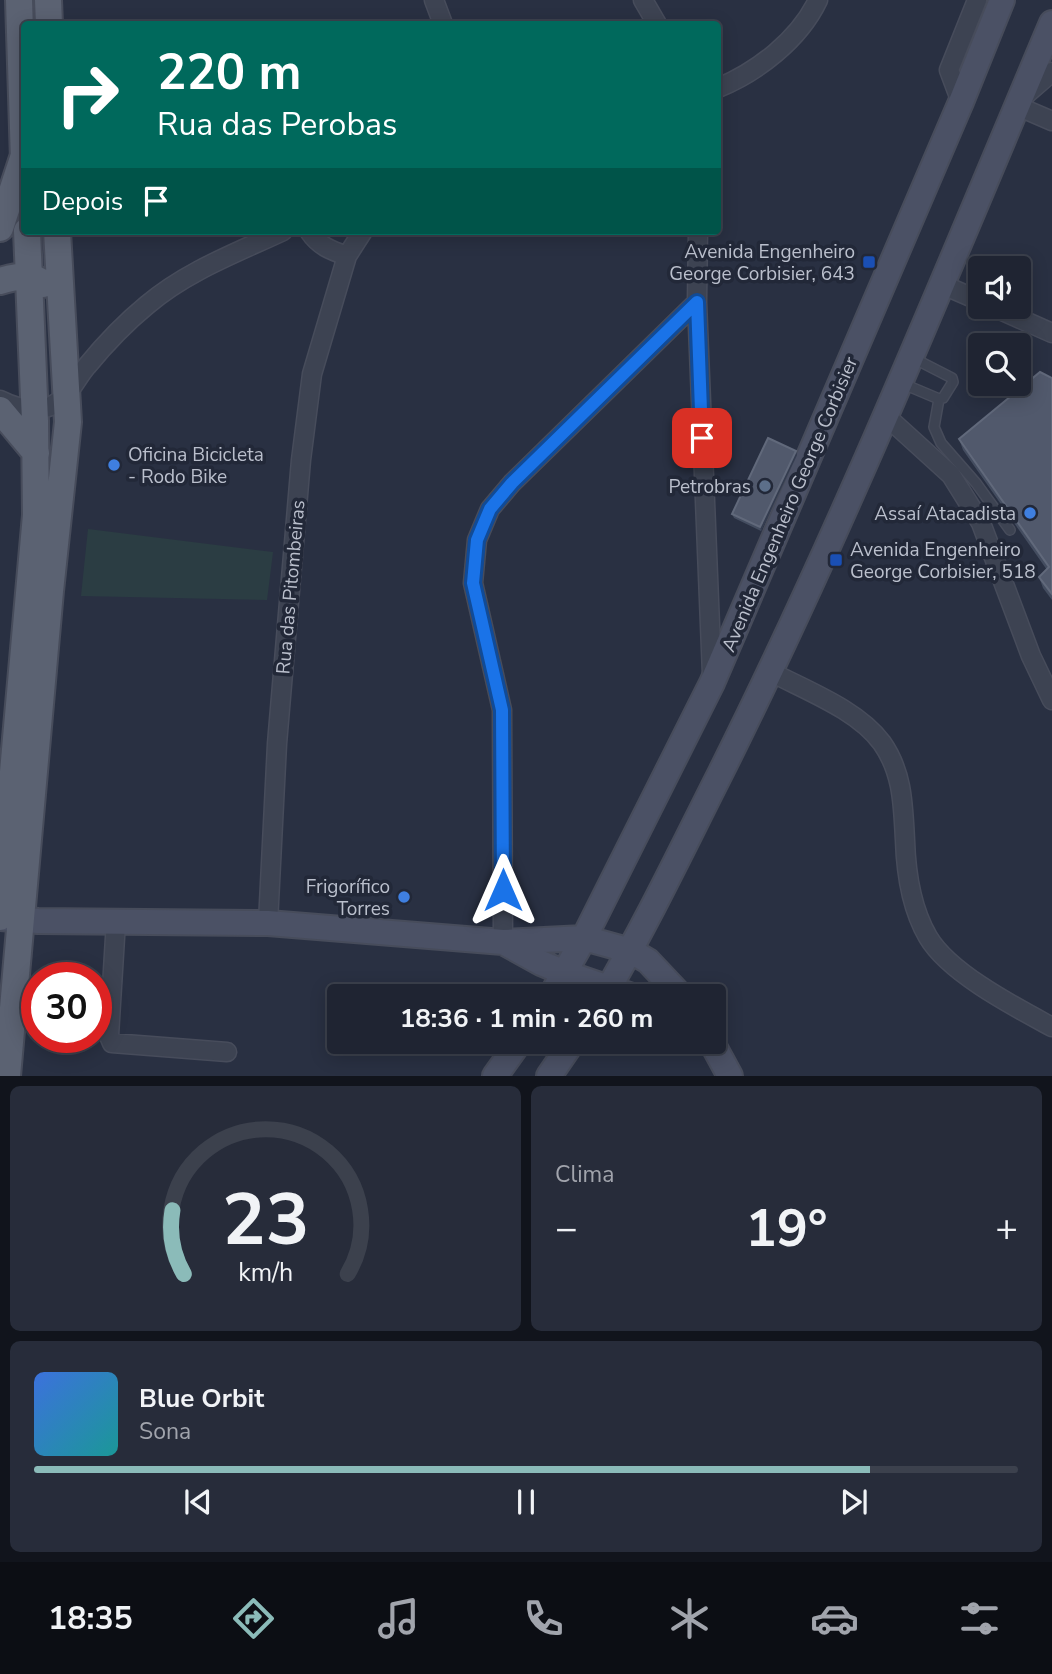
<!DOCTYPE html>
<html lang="pt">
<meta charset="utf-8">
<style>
body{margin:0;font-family:"Nunito Sans",sans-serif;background:#272c3a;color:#f1f3f6;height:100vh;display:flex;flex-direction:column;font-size:26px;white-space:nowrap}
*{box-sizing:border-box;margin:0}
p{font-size:23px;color:#a1a4ac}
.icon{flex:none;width:38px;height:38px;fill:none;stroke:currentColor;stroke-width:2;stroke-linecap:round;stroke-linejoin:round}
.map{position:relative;height:1076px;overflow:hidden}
.details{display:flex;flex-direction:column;gap:10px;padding:10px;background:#11141c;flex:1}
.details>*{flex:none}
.hud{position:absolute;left:21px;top:21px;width:700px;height:214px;border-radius:7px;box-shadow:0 4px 18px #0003,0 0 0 2px #3c414d;background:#00695c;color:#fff;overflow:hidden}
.tools{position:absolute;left:968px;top:256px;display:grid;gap:14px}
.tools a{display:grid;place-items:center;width:63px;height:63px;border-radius:7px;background:#1f2432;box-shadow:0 4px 18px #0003,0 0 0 2px #3c414d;font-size:35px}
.speed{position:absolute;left:21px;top:962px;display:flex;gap:14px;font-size:35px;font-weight:700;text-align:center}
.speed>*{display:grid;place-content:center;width:91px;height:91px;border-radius:50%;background:#1f2432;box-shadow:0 4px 18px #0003,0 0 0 2px #3c414d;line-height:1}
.speed .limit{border:10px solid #d22;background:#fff;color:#111}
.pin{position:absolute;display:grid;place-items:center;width:60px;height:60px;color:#fff;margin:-30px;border-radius:14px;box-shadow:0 4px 10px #0006}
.me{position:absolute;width:77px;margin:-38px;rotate:0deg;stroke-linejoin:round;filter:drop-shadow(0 0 5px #0008)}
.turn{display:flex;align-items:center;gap:24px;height:147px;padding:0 21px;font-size:32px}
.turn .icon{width:91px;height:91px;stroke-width:2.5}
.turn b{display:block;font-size:49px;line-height:60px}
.then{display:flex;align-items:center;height:66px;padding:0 21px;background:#0003;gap:14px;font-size:26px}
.big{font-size:52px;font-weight:700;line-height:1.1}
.details .tile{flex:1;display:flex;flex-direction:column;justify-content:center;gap:10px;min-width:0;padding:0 24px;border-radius:10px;background:#272c3a}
.details .dial{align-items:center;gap:0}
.dial svg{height:182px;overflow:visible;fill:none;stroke:#3c414d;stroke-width:7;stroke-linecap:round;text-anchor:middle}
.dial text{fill:#f1f3f6;stroke:none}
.song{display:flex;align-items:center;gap:21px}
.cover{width:84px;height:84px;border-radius:10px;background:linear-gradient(135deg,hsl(220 70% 55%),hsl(180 70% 35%))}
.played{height:7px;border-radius:4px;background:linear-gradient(90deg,#8bbbb9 85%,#3c414d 85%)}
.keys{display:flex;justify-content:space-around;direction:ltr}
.heat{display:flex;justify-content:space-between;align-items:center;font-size:38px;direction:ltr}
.details .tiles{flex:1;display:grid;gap:10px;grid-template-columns:1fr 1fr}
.tile:last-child{grid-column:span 2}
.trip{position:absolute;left:327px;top:984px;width:399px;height:70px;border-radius:7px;background:#1f2432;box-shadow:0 4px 18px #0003,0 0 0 2px #3c414d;font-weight:700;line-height:70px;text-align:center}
.dock{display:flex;height:112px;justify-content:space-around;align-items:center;background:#0c0e14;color:#a1a4ac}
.dock .icon{width:49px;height:49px}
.dock .on{color:#8bbbb9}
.dock b{font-size:32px;color:#f1f3f6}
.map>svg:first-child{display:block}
.green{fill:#2b3d43}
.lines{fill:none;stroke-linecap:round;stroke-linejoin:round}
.lane-casing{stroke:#474c5b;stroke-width:12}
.street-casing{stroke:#474c5b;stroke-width:21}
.secondary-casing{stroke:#474c5b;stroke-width:28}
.primary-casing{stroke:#474c5b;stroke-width:30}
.lane{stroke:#3d4352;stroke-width:9}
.street{stroke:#3d4352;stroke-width:18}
.secondary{stroke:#4b5165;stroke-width:24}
.primary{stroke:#5b6272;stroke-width:26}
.wall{fill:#444d60}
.shaded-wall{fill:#343c4f}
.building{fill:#51596c;stroke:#61697b;stroke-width:2}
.route-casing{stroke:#114b97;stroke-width:18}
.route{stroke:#1a73e8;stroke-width:12}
.transit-dot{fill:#1a4fb4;stroke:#222838;stroke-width:2.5}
.shop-dot{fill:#3f7fe0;stroke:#222838;stroke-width:2.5}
.service-dot{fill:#5c6f8a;stroke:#222838;stroke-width:2.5}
.labels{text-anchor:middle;stroke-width:7;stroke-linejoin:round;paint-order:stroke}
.poi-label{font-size:19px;fill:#babfcc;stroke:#222838;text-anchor:end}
.street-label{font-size:19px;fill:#babfcc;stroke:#222838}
</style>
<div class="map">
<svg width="1052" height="1076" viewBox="0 0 1052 1076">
<rect width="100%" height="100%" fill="#293042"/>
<path class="green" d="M 88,529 L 273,552 L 267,600 L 81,596 Z"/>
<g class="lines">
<g class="lane-casing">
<path id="lane" d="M 901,383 L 939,399 L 943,398 L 953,382 L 952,378 L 913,358
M 939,399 L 934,427 L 941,443 L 976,483 L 1010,530"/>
</g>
<g class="street-casing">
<path id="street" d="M 434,0 L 443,24
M 643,0 L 657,24
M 718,88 C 757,72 799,40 818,0
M 1023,97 L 1052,72
M 961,102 L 949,70 L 977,0
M 1017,106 L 1052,121
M 309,231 C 319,246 330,250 347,256
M 698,231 L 697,302 L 712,675
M 941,284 L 980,301
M 991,306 L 1052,333
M 0,400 C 16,408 34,413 51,406 C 69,398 75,380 87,366 C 105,344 125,323 147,305 C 187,271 236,253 283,231
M 886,416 L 951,475 L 981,523 L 1031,656 L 1052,700
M 771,672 C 807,691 858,710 882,743 C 903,773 903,805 905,840 C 906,873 911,908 928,937 C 949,973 1015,1007 1052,1027
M 116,921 L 109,1036 L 112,1043 L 227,1052
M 268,923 L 277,744 L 301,460 L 312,374 L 347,256 L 363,231
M 503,942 L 502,710 L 473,583 L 477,540 L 490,509 L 512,483 L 697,302"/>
</g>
<g class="secondary-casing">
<path id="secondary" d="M 1,918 L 38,921 L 268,923 L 503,942 L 584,938 L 631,951 L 648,961 L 681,996
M 503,942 L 541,963 L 565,973 L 632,996
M 551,996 L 584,938 L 712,683 L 961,102 L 1002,0
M 604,996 C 647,923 683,847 721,772 C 843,528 946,274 1052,23
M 711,1041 L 730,1076
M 495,1076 L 520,1041
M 549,1076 L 573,1041"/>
</g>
<g class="primary-casing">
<path id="primary" d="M 19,0 L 24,160
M 48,0 L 49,24
M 0,228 L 24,155
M 0,281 C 14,277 32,272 43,284
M 0,410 L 36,453
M 0,917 L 36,515 L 35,421 L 27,231
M 7,1076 L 50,591 L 68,422 L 57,231"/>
</g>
<use href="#lane" class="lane"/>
<use href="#street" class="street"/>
<use href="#secondary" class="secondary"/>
<use href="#primary" class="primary"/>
</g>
<path class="wall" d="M 1052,378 L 1052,600 L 1043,588 L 1039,577 L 1047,570 L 963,450 L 959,439 Z
M 796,451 L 797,455 L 761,531 L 734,518 L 732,514 Z"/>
<path class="shaded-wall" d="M 796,451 L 797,455 L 761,531 L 760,527 Z"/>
<path class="building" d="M 1040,372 L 1052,378 L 1052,594 L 1039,577 L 1049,567 L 959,439 Z
M 768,438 L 796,451 L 760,527 L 732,514 Z"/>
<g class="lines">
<g class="route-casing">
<path id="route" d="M 503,890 L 502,710 L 473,583 L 477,540 L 490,509 L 512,483 L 697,302 L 702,438"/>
</g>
<use href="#route" class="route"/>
</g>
<g class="transit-dot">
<rect x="862" y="255" width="14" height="14" rx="3.5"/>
<rect x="829" y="553" width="14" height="14" rx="3.5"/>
</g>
<g class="shop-dot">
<circle cx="114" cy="465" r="7"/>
<circle cx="1030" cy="513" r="7"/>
<circle cx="404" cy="897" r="7"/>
</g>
<circle class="service-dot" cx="765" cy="486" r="7"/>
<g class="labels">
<g class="poi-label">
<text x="855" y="258">Avenida Engenheiro<tspan x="855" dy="22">George Corbisier, 643</tspan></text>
<text x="128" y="461" text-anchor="start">Oficina Bicicleta<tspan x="128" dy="22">- Rodo Bike</tspan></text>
<text x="751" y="493">Petrobras</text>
<text x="1016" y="520">Assaí Atacadista</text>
<text x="850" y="556" text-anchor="start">Avenida Engenheiro<tspan x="850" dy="22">George Corbisier, 518</tspan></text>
<text x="390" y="893">Frigorífico<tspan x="390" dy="22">Torres</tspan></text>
</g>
<g class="street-label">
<text transform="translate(789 504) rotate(-67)" y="7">Avenida Engenheiro George Corbisier</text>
<text transform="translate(290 587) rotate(-85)" y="7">Rua das Pitombeiras</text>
</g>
</g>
</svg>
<div class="tools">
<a><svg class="icon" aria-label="sound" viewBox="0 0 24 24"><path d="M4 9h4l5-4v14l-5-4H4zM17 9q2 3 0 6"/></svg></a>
<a><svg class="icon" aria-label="search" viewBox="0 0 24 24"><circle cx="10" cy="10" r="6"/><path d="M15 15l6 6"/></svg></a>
</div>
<div class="speed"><div class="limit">30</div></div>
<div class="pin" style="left:702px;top:438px;background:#d93025"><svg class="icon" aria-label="arrive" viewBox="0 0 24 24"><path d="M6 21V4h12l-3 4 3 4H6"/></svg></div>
<svg class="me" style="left:503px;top:890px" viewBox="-20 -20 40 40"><path d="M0-17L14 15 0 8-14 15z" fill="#1a73e8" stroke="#fff" stroke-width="4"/></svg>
<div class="trip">18:36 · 1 min · 260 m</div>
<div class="hud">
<div class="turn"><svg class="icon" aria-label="right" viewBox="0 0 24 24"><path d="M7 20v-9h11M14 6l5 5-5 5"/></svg><div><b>220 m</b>Rua das Perobas</div></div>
<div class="then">Depois<svg class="icon" aria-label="arrive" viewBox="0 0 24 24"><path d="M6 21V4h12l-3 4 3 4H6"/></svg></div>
</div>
</div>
<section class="details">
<div class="tiles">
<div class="tile dial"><svg viewBox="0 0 100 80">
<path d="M14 69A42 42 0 1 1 86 69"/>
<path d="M14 69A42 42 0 0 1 9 41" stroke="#8bbbb9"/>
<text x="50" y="56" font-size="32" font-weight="700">23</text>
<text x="50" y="72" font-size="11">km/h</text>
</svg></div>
<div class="tile"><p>Clima</p>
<div class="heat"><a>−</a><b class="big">19°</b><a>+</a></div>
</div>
<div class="tile">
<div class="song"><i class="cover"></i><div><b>Blue Orbit</b><p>Sona</p></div></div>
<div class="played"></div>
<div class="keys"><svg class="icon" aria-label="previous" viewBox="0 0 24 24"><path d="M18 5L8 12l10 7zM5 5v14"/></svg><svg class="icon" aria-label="pause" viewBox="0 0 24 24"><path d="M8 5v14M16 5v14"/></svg><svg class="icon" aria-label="next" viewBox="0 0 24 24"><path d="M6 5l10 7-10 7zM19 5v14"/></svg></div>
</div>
</div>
</section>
<nav class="dock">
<b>18:35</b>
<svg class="icon on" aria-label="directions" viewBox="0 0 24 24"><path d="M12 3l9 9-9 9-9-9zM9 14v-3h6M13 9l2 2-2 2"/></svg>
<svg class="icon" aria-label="music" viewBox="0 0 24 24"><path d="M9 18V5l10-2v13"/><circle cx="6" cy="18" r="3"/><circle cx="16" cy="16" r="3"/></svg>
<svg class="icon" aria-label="phone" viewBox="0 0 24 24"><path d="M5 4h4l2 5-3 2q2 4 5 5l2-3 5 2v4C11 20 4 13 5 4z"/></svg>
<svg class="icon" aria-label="climate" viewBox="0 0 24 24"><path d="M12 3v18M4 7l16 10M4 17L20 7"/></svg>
<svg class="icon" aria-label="car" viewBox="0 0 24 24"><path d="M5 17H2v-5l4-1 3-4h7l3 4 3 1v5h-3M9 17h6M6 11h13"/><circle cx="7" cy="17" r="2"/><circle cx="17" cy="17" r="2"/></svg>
<svg class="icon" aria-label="filters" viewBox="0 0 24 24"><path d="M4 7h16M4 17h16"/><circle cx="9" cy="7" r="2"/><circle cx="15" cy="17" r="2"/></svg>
</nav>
